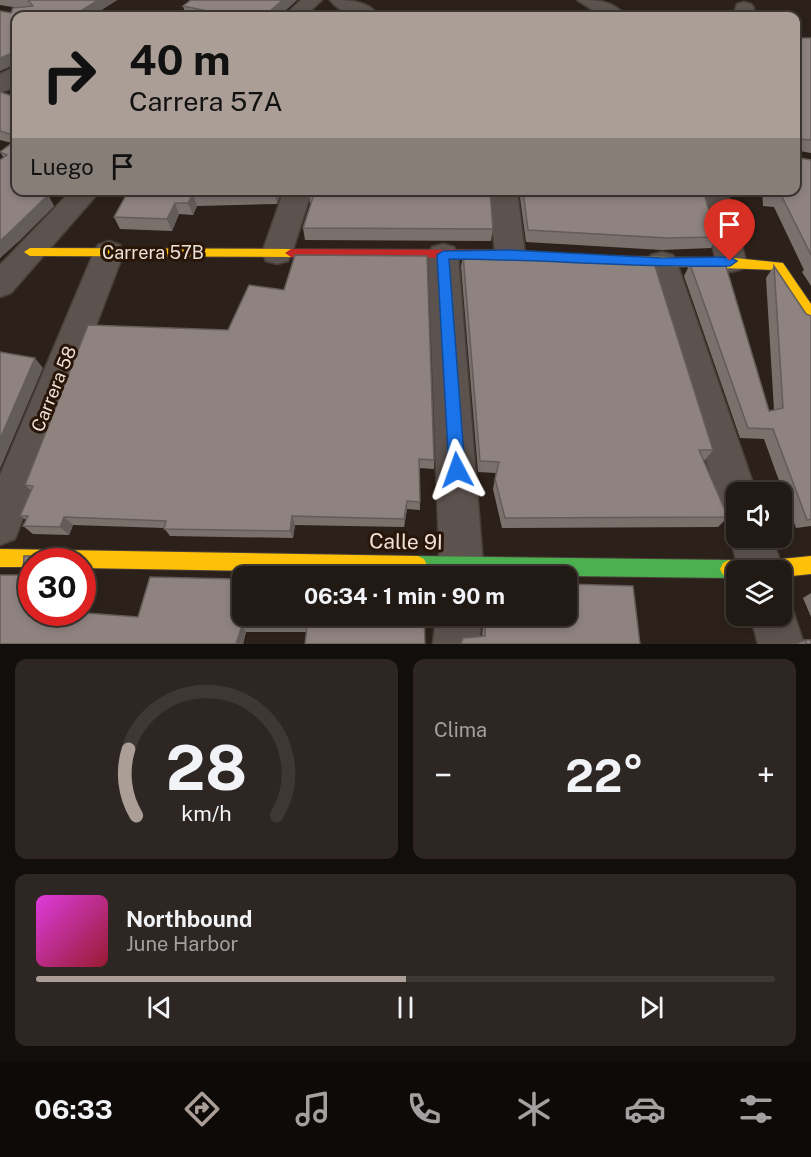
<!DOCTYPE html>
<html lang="es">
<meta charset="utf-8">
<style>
body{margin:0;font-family:"Public Sans",sans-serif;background:#2d2622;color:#f1f3f6;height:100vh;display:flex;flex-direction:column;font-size:22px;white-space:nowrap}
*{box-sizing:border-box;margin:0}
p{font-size:20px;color:#a2a0a0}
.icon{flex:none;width:33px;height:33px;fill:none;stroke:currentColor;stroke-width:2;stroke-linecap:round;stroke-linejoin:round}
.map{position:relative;height:644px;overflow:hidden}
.details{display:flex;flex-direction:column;gap:15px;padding:15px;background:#120e0b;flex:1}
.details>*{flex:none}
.guide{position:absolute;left:12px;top:12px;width:788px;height:183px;border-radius:12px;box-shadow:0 3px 9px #0003,0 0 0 2px #3e3834;background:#aa9e96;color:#111;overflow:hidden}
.buttons{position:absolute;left:726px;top:482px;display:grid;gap:12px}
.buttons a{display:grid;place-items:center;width:66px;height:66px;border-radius:12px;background:#211914;box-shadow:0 3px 9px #0003,0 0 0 2px #3e3834;font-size:30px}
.speed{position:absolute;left:18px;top:548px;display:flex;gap:12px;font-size:30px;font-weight:700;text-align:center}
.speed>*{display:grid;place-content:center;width:78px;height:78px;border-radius:50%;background:#211914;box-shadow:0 3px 9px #0003,0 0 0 2px #3e3834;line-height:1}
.speed .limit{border:9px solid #d22;background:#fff;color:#111}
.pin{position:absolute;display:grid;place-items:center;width:51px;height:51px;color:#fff;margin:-62px -26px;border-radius:50% 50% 50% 0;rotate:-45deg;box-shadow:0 0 6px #0007}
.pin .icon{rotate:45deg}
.me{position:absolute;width:66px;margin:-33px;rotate:356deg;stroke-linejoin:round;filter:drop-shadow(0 0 4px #0008)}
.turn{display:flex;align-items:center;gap:21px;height:126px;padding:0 18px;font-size:27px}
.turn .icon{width:78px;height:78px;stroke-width:2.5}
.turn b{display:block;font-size:42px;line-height:51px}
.then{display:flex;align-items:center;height:57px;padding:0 18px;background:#0003;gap:12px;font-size:22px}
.big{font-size:45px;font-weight:700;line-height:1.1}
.details .card{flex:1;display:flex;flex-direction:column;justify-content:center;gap:9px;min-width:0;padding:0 21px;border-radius:12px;background:#2d2622}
.details .dial{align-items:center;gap:0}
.dial svg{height:156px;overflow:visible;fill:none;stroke:#3e3834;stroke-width:7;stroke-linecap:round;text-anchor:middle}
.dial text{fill:#f1f3f6;stroke:none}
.song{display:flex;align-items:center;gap:18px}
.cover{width:72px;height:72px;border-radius:9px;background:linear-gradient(135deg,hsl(300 70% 55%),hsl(350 70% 35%))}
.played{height:6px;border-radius:3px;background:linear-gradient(90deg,#aa9e96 50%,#3e3834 50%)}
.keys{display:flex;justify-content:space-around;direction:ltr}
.heat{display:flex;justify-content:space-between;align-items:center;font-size:33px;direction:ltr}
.details .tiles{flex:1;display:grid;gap:15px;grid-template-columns:1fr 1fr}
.card:last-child{grid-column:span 2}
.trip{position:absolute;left:232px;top:566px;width:345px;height:60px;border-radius:12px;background:#211914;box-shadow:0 3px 9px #0003,0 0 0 2px #3e3834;font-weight:700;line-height:60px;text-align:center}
.menu{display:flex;height:96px;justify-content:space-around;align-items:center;background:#0d0a08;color:#a2a0a0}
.menu .icon{width:42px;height:42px}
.menu .current{color:#aa9e96}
.menu b{font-size:27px;color:#f1f3f6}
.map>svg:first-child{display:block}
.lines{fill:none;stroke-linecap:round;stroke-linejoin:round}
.street-casing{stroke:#483e39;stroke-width:3}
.fast-casing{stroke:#483e39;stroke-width:2}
.slow-casing{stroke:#483e39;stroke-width:2}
.jam-casing{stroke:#483e39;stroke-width:2}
.street{fill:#5d534e;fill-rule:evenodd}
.fast{fill:#4caf50;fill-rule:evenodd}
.slow{fill:#ffc107;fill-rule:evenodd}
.jam{fill:#c62828;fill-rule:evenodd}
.wall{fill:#7a716d}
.shaded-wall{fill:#635c59}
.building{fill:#8e837f;stroke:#635c59;stroke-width:1.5}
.route{fill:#1a73e8;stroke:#114b97;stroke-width:1.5}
.labels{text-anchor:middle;stroke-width:6;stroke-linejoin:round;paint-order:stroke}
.street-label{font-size:18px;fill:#eee1d8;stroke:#291609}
.near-street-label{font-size:21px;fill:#eee1d8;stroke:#291609}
</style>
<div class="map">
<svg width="811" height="644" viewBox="0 0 811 644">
<rect width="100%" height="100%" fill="#2c211a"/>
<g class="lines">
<g class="street-casing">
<path id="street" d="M 301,0 L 322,0 L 305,16 L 284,16 Z
M 330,0 C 348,0 368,0 379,16 C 362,18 341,15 330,0 Z
M 577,0 C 595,0 614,0 625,16 L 602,16 Z
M 744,2 L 751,4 L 754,8 L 753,16 L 733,16 L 737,4 Z
M 16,66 L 16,83 L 8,90 L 0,92 L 0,74 Z
M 72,190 L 101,190 L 11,293 L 0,297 L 0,265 Z
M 284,190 L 312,190 L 292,253 L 288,261 L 277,264 L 266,261 L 262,253 Z
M 489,190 L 517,190 L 525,254 L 521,262 L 510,265 L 499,262 L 495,254 Z
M 699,190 L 727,190 L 746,261 L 742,269 L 731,272 L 720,269 L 716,261 Z
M 109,241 L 120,245 L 124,252 L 15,539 L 0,545 L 0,475 L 94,252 L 98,245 Z
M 443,244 L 454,247 L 458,255 L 484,576 L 440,576 L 428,255 L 432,247 Z
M 662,252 L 673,255 L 677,263 L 756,492 L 736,492 L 736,512 L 722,507 L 716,493 L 647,263 L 651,255 Z
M 736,522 L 736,537 L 772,537 L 783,570 L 782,573 L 782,570 L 739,570 L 730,537 Z
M 782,596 L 789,599 L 804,644 L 758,644 L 750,615 L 782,615 Z
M 436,615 L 482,615 L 479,644 L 433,644 Z"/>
</g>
<g class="fast-casing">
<path id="fast" d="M 418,556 L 729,560 L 735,563 L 738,569 L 735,575 L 729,578 L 418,574 L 412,571 L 409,565 L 412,559 Z"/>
</g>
<g class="slow-casing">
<path id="slow" d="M 30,248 L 291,249 L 297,253 L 291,257 L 30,256 L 24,252 Z
M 603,256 L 735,258 L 783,263 L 811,304 L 811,320 L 806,319 L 775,270 L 603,264 L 597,260 Z
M 0,549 L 418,556 L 424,559 L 427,565 L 424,571 L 418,574 L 82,568 L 82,561 L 32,561 L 32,567 L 0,567 Z
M 811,556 L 811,574 L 782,577 L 782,570 L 736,570 L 736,578 L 723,575 L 720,569 L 723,563 L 729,560 L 761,561 Z"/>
</g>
<g class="jam-casing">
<path id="jam" d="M 291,249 L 510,250 L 603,256 L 609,260 L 603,264 L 510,258 L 291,257 L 285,253 Z"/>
</g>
<use href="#street" class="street"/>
<use href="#fast" class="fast"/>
<use href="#slow" class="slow"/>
<use href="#jam" class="jam"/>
</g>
<path class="wall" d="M 0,0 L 117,0 L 92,16 L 16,16 L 16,65 L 15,64 L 0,71 L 0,11 L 11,13 L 19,8 L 0,5 Z
M 191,0 L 297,0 L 279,16 L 186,16 L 183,6 Z
M 801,38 L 811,38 L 811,153 L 800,151 L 800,158 L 811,160 L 811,286 L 802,272 L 804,270 L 774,207 L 763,206 L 762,190 L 795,190 Z
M 0,92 L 16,97 L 16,190 L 43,190 L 40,193 L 48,195 L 54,206 L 20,240 L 0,258 L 0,160 L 4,158 L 0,152 L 12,143 L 0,140 Z
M 129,190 L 282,190 L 277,204 L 197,206 L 193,215 L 179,214 L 172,231 L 120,229 L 114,217 Z
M 309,190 L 493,229 L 491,241 L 305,240 L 303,228 L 311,203 L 310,203 Z
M 519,190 L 703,190 L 717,237 L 711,248 L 662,250 L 526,242 Z
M 463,254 L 713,450 L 704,461 L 728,517 L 718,527 L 502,528 L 493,489 L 496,473 L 478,472 L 461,267 Z
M 690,264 L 769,411 L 774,410 L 766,278 L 774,266 L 806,314 L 811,316 L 811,526 L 796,528 L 764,439 L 740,438 L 684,276 Z
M 88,325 L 434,460 L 434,469 L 419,468 L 420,510 L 407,509 L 404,527 L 295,525 L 293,538 L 170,536 L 164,528 L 73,525 L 69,535 L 33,534 L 23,526 L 26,520 L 20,516 L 31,490 L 25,485 Z
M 24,556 L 48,556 L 55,561 L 32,561 L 32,612 L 73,612 L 138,617 L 150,577 L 238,579 L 241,571 L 285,571 L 287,576 L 243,576 L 243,615 L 424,615 L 425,644 L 305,644 L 306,632 L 246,632 L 243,644 L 0,644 L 0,575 L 23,575 Z
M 811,593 L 811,617 L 803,598 Z
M 484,615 L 567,615 L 640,644 L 461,644 L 463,638 L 482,636 Z
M 805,640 L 811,644 L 797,644 Z"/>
<path class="shaded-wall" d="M 98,0 L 117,0 L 92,16 L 73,16 Z
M 283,0 L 297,0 L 279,16 L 264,16 Z
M 10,54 L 15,64 L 0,71 L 0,58 Z
M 16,54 L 16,63 L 13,56 Z
M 26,190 L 43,190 L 32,200 Z
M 275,190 L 282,190 L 277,204 L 274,192 Z
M 193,194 L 197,206 L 193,215 L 188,203 Z
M 48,195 L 54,206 L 20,240 L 0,258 L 0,241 Z
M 175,203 L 179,214 L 172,231 L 167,219 Z
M 35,358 L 43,368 L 0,469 L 0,439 Z
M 407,501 L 407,509 L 404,527 L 404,519 Z
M 292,516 L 295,525 L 293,538 L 290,531 Z
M 64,517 L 73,525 L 69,535 L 60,527 Z
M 48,556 L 55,561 L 46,561 Z
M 32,597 L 32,611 L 27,608 Z
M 242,626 L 246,632 L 243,644 L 236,644 Z"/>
<path class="building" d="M 28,0 L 98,0 L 73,16 L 16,16 L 16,54 L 13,56 L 10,54 L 0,58 L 0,11 L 11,13 L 13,8 L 33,6 Z
M 191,0 L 283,0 L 264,16 L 232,16 L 183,6 Z
M 795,34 L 798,34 L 801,38 L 811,38 L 811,140 L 800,139 L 800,158 L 811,160 L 811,255 L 781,195 L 769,194 L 769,190 L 795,190 Z
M 0,92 L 16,97 L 16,136 L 0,131 Z
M 16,140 L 16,190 L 31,190 L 48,195 L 13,229 L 0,241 L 0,160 L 7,155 L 0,152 Z
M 129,190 L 275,190 L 274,192 L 193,194 L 188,203 L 175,203 L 167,219 L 114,217 Z
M 309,190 L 490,190 L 493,229 L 303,228 L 315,191 L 308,191 Z
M 523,190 L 703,190 L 717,237 L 667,238 L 528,230 Z
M 463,254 L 512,254 L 654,263 L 713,450 L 699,450 L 728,517 L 505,518 L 495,479 L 499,462 L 480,461 Z
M 295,255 L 427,256 L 434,460 L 419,459 L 420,502 L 407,501 L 404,519 L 292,516 L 290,531 L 164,529 L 166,521 L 64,517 L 60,527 L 23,526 L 28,516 L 20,516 L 33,486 L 25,485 L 88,325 L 228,330 L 249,285 L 284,290 Z
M 725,263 L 769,411 L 783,408 L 774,266 L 806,314 L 811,316 L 811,519 L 807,520 L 773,429 L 748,428 L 690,264 Z
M 0,352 L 35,358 L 0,439 Z
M 24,556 L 48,556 L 46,561 L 32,561 L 32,597 L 27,608 L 32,609 L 32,612 L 73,612 L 138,617 L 150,577 L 238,579 L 241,571 L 285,571 L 284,576 L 243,576 L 243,615 L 424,615 L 425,644 L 305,644 L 307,627 L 242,626 L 236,644 L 0,644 L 0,575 L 23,575 Z
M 567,584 L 633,586 L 640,644 L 461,644 L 463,638 L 485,636 L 486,615 L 567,615 Z
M 805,640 L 811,640 L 811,644 L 807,644 Z"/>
<path class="route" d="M 510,250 L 662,258 L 730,257 L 737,261 L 730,266 C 637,268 543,259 449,259 L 465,470 L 463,475 L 457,477 L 452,475 L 449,470 L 437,255 L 443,251 Z"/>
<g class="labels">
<g class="street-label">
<text x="153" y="259">Carrera 57B</text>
<text transform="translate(54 389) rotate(-68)" y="6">Carrera 58</text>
</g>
<g class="near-street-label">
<text transform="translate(406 542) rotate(1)" y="7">Calle 9I</text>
</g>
</g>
</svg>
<div class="buttons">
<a><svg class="icon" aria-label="sound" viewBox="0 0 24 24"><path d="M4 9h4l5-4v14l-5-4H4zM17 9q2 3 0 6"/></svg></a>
<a><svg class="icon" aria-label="layers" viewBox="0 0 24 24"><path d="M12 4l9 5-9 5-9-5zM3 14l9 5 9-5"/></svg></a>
</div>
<div class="speed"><div class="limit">30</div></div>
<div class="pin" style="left:730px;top:261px;background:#d93025"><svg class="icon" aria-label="arrive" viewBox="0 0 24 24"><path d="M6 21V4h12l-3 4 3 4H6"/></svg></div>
<svg class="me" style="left:457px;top:470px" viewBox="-20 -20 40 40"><path d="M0-17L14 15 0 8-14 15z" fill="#1a73e8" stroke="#fff" stroke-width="4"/></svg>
<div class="trip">06:34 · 1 min · 90 m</div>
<div class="guide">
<div class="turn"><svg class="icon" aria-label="right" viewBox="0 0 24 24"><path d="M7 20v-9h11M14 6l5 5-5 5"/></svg><div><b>40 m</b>Carrera 57A</div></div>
<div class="then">Luego<svg class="icon" aria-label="arrive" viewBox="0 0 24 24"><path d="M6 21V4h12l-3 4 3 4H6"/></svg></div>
</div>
</div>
<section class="details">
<div class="tiles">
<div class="card dial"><svg viewBox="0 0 100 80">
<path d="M14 69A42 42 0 1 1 86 69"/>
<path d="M14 69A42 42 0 0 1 10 35" stroke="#aa9e96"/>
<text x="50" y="56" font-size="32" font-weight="700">28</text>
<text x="50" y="72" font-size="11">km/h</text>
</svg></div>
<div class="card"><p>Clima</p>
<div class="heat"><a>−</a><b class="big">22°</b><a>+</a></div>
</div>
<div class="card">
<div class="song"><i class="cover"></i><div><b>Northbound</b><p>June Harbor</p></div></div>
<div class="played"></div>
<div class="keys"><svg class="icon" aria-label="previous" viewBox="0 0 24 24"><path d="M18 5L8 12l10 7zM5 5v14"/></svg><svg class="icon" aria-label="pause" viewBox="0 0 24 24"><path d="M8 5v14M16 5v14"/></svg><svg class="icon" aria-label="next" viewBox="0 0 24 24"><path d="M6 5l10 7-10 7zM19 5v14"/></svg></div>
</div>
</div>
</section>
<nav class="menu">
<b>06:33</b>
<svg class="icon current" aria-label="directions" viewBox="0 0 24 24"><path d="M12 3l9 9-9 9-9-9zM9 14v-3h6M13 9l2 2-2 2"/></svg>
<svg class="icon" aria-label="music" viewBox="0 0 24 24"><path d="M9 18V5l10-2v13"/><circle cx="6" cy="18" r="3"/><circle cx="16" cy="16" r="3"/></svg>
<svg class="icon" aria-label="phone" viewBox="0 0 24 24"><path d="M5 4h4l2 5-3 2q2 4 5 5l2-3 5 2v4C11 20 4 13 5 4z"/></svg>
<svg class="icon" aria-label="climate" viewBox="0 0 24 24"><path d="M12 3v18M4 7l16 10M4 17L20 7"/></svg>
<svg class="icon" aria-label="car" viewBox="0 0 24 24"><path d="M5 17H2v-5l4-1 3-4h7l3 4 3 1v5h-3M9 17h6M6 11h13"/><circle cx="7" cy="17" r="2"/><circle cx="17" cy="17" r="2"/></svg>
<svg class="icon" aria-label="filters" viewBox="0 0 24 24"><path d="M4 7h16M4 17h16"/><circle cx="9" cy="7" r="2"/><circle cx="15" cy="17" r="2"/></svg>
</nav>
